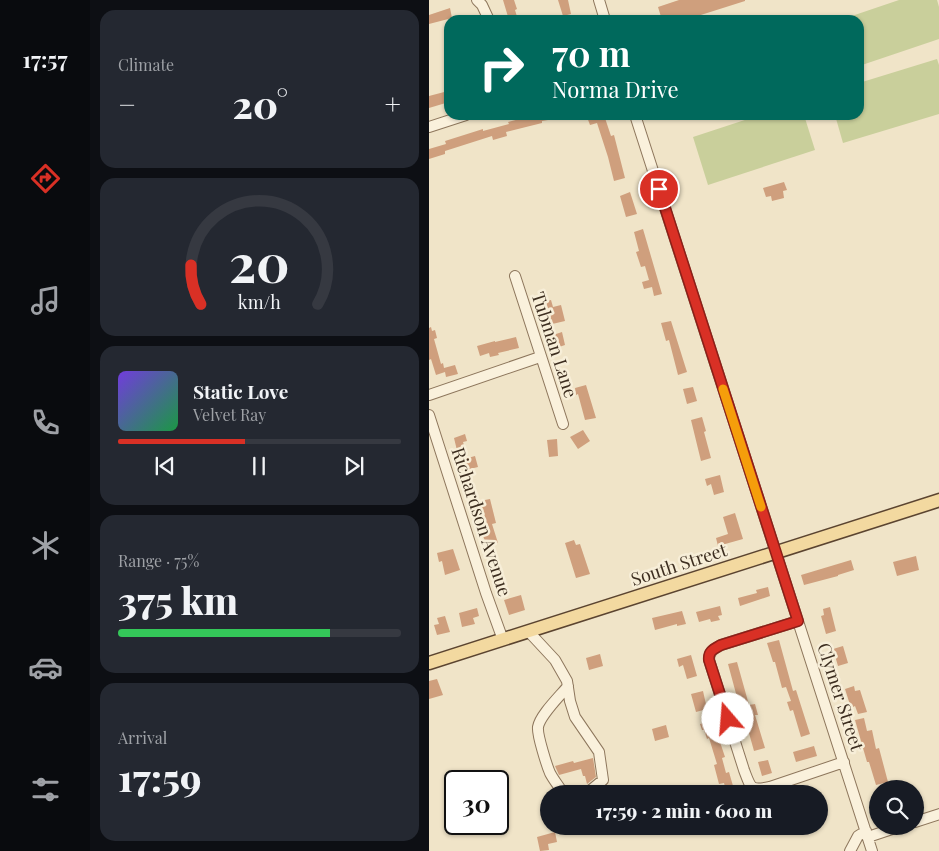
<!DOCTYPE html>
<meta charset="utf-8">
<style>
body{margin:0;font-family:"Playfair Display",serif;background:#242831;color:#f1f3f6;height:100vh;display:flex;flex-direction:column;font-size:19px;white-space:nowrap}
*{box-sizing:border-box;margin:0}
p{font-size:16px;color:#9ea1a6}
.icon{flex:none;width:28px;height:28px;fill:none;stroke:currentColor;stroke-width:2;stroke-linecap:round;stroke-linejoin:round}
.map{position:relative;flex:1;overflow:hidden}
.sheet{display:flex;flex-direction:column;gap:10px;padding:10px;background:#0d0f14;width:339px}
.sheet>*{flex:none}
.hud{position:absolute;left:15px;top:15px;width:420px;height:105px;border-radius:15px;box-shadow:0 1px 4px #0004;background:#00695c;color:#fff;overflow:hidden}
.controls{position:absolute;left:440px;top:780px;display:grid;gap:10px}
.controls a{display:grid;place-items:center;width:55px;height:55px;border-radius:50%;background:#171b24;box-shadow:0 1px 4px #0004;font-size:25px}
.speed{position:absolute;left:15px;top:770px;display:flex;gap:10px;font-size:25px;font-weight:700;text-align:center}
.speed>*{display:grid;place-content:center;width:65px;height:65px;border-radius:50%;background:#171b24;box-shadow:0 1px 4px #0004;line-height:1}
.speed .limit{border:2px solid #111;border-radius:8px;background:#fff;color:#111}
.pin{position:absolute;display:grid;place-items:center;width:42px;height:42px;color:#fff;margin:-21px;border:2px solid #fff;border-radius:50%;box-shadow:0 1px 5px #0007}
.me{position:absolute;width:55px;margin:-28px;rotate:342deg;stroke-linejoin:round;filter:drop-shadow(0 0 4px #0008)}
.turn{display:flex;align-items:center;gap:18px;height:105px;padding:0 25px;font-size:22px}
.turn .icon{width:65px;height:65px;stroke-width:2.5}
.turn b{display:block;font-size:35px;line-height:42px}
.big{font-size:38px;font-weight:800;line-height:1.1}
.sheet .tile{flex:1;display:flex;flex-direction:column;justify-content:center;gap:8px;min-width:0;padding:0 18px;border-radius:15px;background:#242831}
.sheet .dial{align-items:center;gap:0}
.dial svg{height:130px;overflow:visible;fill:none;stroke:#363941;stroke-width:7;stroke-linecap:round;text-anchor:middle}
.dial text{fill:#f1f3f6;stroke:none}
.song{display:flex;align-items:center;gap:15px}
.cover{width:60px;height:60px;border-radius:8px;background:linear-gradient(135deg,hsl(260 70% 55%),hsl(140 70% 35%))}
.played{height:5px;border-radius:2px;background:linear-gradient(90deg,#d93025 45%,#363941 45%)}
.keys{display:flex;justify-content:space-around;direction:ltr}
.heat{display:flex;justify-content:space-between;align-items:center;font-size:28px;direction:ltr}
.charge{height:8px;border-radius:4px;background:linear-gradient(90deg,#34c759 75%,#363941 0)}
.trip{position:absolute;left:111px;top:785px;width:288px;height:50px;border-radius:25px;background:#171b24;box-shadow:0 1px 4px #0004;font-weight:800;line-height:50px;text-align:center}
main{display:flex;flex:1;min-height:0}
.dock{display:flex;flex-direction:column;width:90px;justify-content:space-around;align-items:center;background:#090b0e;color:#9ea1a6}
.dock .icon{width:35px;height:35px}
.dock .on{color:#d93025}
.dock b{font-size:22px;color:#f1f3f6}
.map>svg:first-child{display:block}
.green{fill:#c9cf9b}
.building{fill:#cf9f7d}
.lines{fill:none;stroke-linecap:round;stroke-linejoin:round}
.minor-casing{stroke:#8d765c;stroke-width:12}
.major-casing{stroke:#5b4430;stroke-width:15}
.minor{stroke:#faf1dc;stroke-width:10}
.major{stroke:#f3d9a0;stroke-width:12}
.route-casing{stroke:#8d1f18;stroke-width:12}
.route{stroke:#d93025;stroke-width:9}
.slow{stroke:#f59e0b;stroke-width:9}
.labels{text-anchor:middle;stroke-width:5;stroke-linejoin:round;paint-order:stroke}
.street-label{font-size:18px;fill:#3d2e20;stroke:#f7eed8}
</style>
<main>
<nav class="dock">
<b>17:57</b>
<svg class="icon on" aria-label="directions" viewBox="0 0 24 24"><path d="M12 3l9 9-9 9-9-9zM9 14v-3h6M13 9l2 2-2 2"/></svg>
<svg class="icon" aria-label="music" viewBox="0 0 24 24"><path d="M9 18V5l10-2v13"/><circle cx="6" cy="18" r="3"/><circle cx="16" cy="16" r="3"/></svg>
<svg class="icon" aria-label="phone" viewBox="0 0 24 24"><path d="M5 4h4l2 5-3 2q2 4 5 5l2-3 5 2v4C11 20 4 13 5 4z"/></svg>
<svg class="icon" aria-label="climate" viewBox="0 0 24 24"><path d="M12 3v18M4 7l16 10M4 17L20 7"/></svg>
<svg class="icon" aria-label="car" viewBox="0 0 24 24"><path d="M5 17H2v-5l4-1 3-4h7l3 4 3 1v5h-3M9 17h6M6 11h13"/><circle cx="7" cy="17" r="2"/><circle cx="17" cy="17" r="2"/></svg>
<svg class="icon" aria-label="filters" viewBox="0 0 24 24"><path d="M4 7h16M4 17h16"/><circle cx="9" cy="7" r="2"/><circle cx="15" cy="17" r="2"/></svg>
</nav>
<section class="sheet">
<div class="tile"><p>Climate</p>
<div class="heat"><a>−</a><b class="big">20°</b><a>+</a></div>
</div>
<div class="tile dial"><svg viewBox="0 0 100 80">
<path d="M14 69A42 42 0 1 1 86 69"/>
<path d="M14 69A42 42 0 0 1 8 45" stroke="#d93025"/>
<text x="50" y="56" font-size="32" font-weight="700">20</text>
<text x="50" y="72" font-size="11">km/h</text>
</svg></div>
<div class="tile">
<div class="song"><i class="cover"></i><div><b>Static Love</b><p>Velvet Ray</p></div></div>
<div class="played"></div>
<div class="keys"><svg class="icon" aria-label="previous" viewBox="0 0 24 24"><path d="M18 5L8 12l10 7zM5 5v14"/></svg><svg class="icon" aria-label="pause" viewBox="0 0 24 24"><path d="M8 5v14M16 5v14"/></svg><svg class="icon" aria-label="next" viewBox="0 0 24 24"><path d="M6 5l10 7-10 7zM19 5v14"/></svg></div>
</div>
<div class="tile"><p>Range · 75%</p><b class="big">375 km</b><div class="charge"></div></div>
<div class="tile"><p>Arrival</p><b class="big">17:59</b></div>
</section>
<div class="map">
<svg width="511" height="851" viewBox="0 0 511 851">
<rect width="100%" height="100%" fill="#f0e4c8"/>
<path class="green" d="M 470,0 L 508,0 L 510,7 L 510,39 L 430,66 L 430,20 L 411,20 Z
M 508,59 L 511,68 L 510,114 L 414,143 L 406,115 L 430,115 L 430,83 Z
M 331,115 L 375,115 L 386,150 L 279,185 L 264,137 Z"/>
<path class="building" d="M 74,0 L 85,0 L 88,9 L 86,10 L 89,20 L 80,20 Z
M 129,0 L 139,0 L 142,14 L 134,16 Z
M 250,0 L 316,0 L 316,1 L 256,20 L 233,20 L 229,7 Z
M 21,8 L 23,18 L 0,24 L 0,15 Z
M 19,91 L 20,102 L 0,108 L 0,96 Z
M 101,115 L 118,115 L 119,120 L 113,121 L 113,123 L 77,132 L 78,136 L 64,140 L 63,136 L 16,151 L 16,154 L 0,159 L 0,149 L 17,144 L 16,141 L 54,129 L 54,131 L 80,124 L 79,122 L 102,116 Z
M 163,115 L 175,115 L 182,136 L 185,135 L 196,178 L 185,181 L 179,157 L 168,123 L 161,125 L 158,117 Z
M 355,182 L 358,190 L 354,191 L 355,198 L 343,201 L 342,196 L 337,197 L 334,188 Z
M 201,192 L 208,214 L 197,217 L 191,196 Z
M 214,229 L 233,294 L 225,296 L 223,287 L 215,289 L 213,282 L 220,280 L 216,266 L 212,267 L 207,252 L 210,251 L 205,232 Z
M 122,300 L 124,307 L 132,305 L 136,321 L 119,325 L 113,302 Z
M 242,321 L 258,372 L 249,375 L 240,340 L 237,341 L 232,323 Z
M 2,327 L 3,331 L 6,330 L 8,338 L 5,339 L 12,364 L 14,363 L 15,368 L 26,365 L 29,374 L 17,377 L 16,372 L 7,375 L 2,359 L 0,360 L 0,328 Z
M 133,332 L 136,345 L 127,348 L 124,335 Z
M 87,337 L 90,348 L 69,353 L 70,355 L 61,357 L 60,353 L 51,356 L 48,346 L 66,341 L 66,342 Z
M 157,385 L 167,418 L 156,420 L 149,394 L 147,395 L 146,388 Z
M 264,387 L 268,401 L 258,404 L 254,389 Z
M 273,417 L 277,431 L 275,432 L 282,458 L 272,461 L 262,420 Z
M 154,430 L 161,441 L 149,449 L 141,437 Z
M 36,434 L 38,441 L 34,442 L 39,458 L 46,456 L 49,467 L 33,471 L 25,438 Z
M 128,439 L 129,456 L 120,457 L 118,440 Z
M 291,475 L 295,492 L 285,495 L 282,484 L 278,486 L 276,479 Z
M 61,499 L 67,523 L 63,524 L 69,543 L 58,546 L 54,536 L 57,535 L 52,518 L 56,517 L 51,501 Z
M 306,513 L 314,539 L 289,546 L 287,538 L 299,534 L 294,517 Z
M 145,540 L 147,545 L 151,544 L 161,574 L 147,578 L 136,543 Z
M 24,549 L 31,570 L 16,575 L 13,561 L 10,562 L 8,553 Z
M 487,556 L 490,570 L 468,576 L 464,562 Z
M 422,560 L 425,570 L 409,575 L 409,576 L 375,585 L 372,575 Z
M 339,587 L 341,596 L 311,606 L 309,598 L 328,593 L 327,590 Z
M 92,595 L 96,610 L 80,615 L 75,600 Z
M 291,606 L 293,615 L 289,616 L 291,620 L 282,622 L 281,619 L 270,622 L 267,612 Z
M 401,607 L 407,631 L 397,634 L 392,616 L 395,615 L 394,609 Z
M 48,608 L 50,616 L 44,618 L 46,624 L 33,627 L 30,613 Z
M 253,611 L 257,624 L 248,626 L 248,624 L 226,630 L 223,618 Z
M 16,616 L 21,632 L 8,635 L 5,625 L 10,624 L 8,618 Z
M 350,640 L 364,691 L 367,690 L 381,734 L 372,737 L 364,710 L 361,711 L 358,702 L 362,701 L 357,687 L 353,688 L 346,662 L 344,662 L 338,643 Z
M 414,646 L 419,663 L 409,666 L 404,649 Z
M 171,654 L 174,666 L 160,670 L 157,658 Z
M 262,655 L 268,676 L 258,679 L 254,665 L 250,667 L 248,659 Z
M 308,662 L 320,705 L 326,704 L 329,715 L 326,715 L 336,748 L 325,751 L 311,701 L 309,701 L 299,664 Z
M 8,679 L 14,695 L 0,699 L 0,681 Z
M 425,686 L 426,691 L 431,690 L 438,712 L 429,714 L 426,706 L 422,708 L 416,689 Z
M 274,691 L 278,709 L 267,712 L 262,694 Z
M 435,718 L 438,731 L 443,730 L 447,749 L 450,748 L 459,782 L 447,785 L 440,762 L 438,762 L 426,720 Z
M 281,721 L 287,740 L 290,739 L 296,757 L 293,758 L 297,773 L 300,772 L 304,786 L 305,785 L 308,794 L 298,794 L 295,783 L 290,784 L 285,765 L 288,764 L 280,738 L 278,739 L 275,730 L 273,730 L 271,724 Z
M 237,725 L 240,737 L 226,741 L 223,729 Z
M 385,746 L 388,756 L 367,762 L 364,752 Z
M 164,758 L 167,777 L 158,784 L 156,776 L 154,776 L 152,769 L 130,775 L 126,766 L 144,761 L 145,763 Z
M 339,760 L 343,773 L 333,776 L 329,762 Z
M 126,832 L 128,842 L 119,844 L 120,850 L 111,851 L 108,837 Z"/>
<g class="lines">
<g class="minor-casing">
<path id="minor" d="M 48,0 L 53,5 L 60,20
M 170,0 L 176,20
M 206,115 L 443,851
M 0,127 L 37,115
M 86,276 L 134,424
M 0,395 L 111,357
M 0,415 L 57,593 L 74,640
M 369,621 L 292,645 C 285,649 280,651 280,660 L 315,770 C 322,788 321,791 341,787 L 415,762
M 100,632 L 126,660 L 138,681 L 141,701 L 146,717 L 170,752 L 174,780 L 157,794
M 132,790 C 129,785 124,779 121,773 C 118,766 108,735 109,727 C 111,715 131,696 139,686
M 486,822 L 511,814
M 439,837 L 472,826
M 421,851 L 429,836 L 437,831"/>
</g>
<g class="major-casing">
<path id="major" d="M 0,663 L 511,500"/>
</g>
<use href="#minor" class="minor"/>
<use href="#major" class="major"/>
</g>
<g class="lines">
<g class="route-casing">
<path id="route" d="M 230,189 L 369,621 L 292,645 C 285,649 279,651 280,660 L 299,719"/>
</g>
<use href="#route" class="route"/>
<path class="slow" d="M 294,389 L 332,507"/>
</g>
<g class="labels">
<g class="street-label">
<text transform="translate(125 345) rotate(72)" y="6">Tubman Lane</text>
<text transform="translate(52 522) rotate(72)" y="6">Richardson Avenue</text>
<text transform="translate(250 565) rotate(-18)" y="6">South Street</text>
<text transform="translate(411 697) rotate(72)" y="6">Clymer Street</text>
</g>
</g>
</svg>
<div class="controls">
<a><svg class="icon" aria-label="search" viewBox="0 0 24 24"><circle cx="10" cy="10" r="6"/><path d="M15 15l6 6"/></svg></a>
</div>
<div class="speed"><div class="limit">30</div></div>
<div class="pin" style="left:230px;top:189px;background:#d93025"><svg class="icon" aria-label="arrive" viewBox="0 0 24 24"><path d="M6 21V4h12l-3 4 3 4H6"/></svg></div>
<svg class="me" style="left:299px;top:719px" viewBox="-20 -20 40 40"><circle r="19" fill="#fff"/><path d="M0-13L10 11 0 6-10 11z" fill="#d93025"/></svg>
<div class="trip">17:59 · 2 min · 600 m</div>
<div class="hud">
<div class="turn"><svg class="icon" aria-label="right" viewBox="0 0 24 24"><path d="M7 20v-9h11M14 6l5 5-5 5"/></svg><div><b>70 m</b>Norma Drive</div></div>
</div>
</div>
</main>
